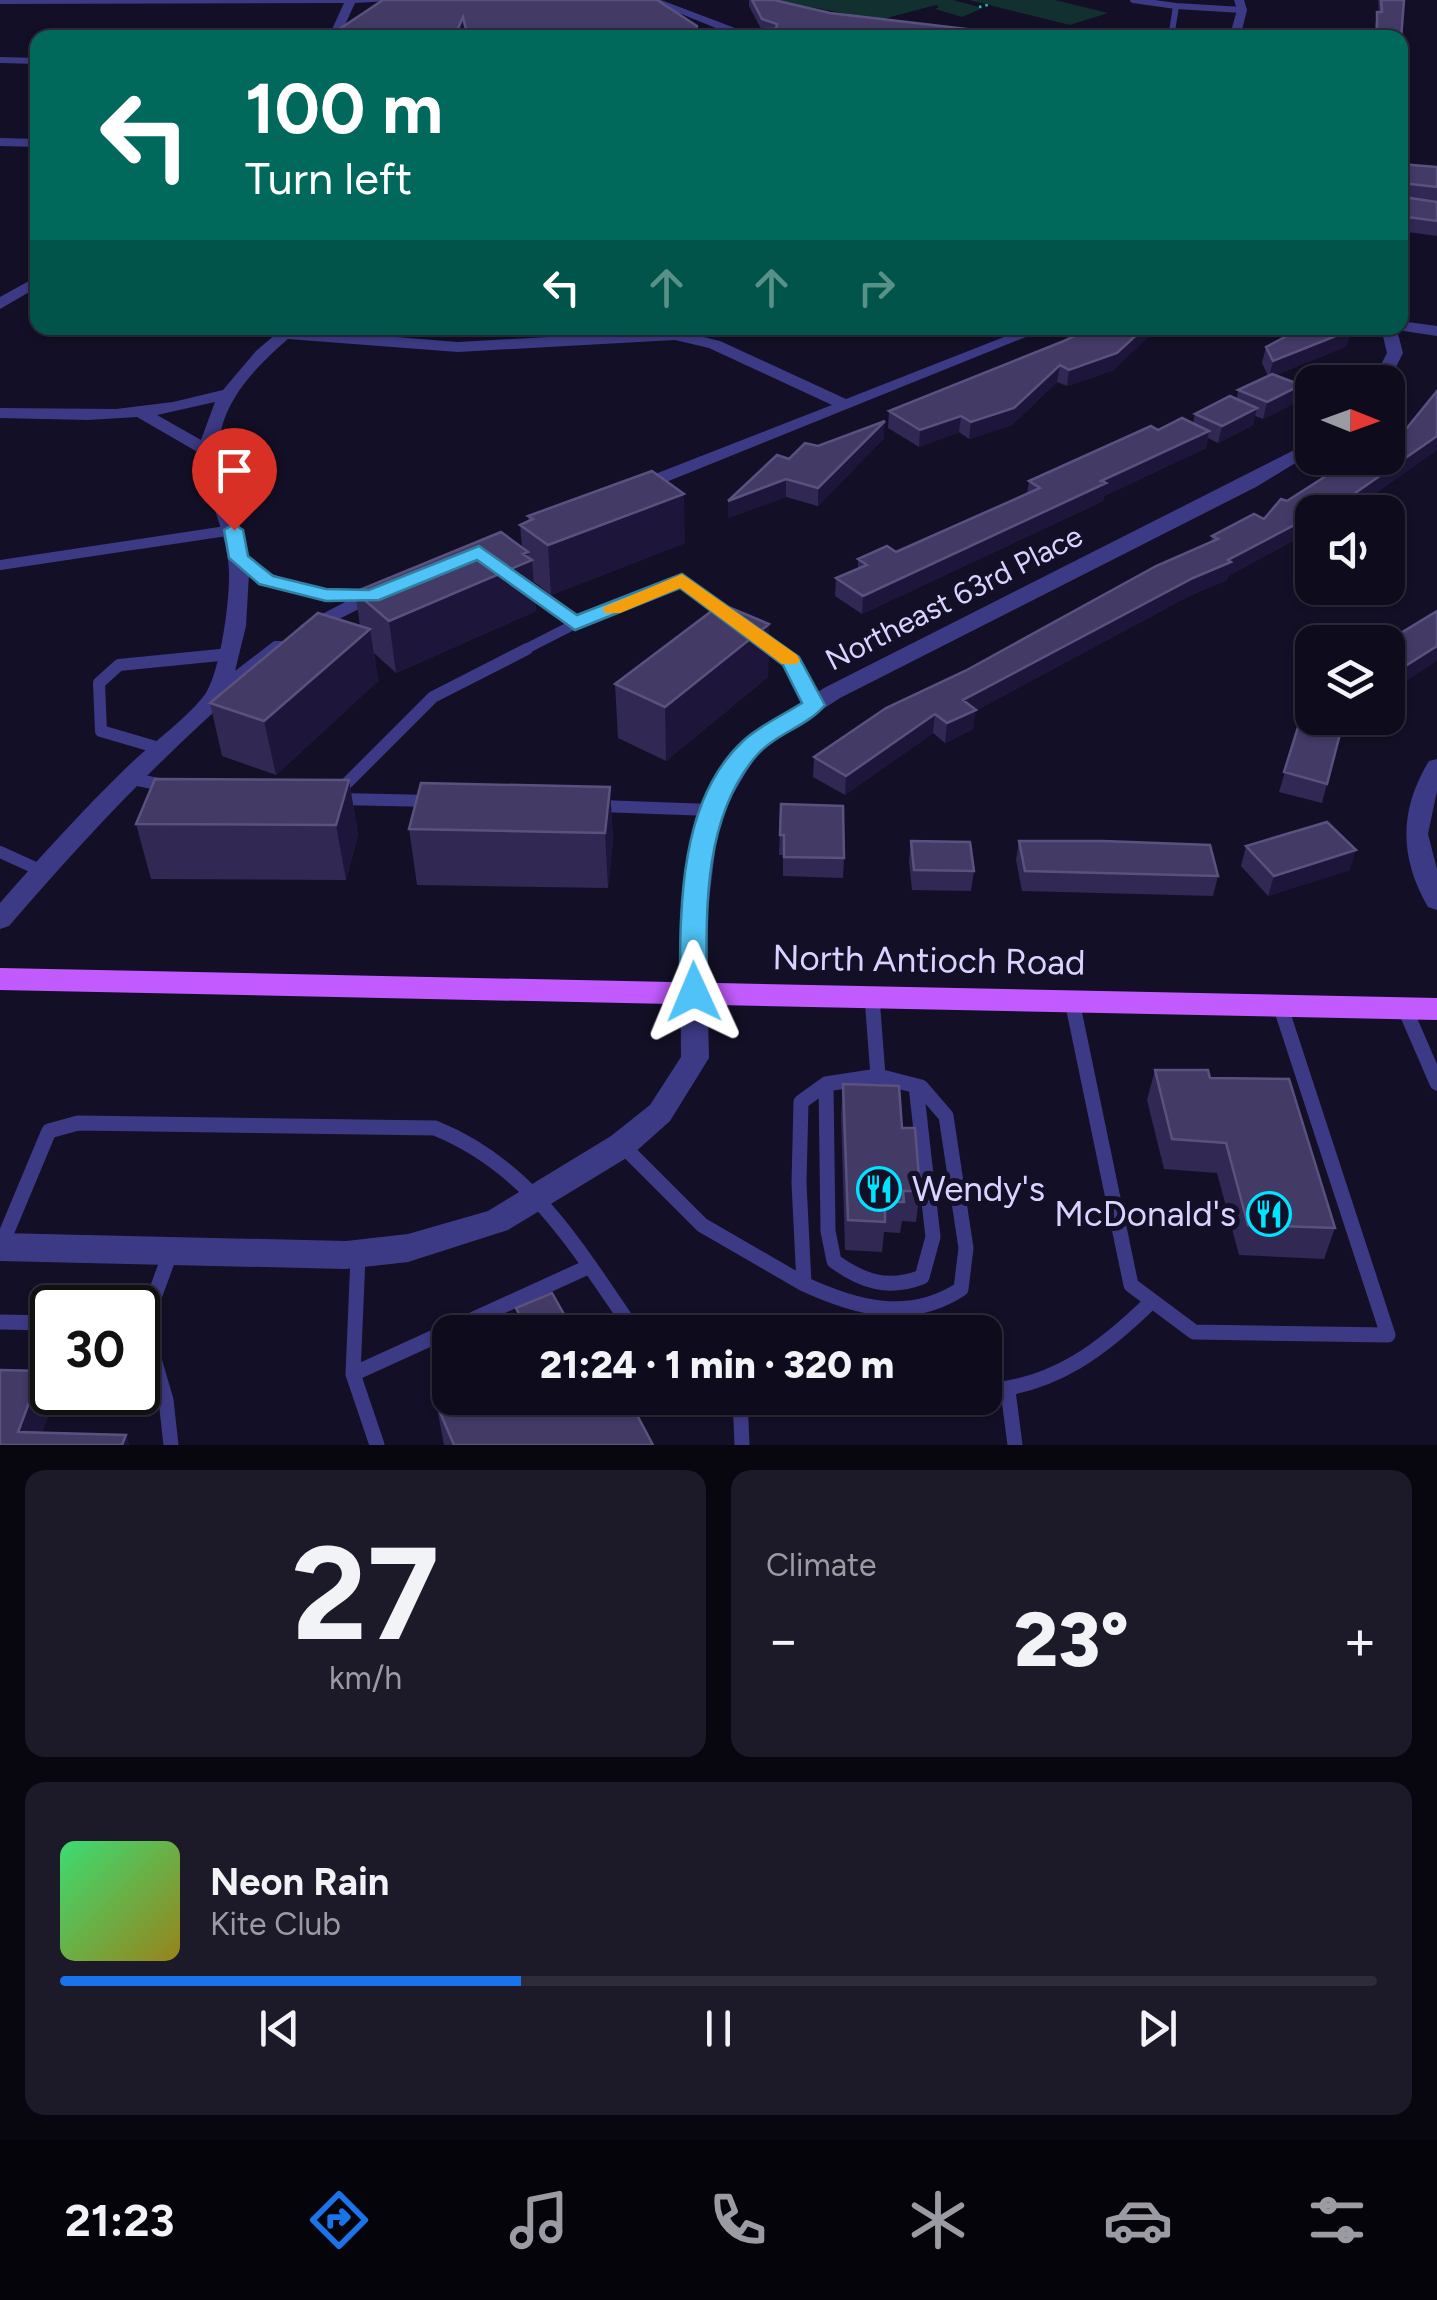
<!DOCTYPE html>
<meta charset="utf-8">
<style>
body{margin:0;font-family:Figtree,sans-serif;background:#1c1929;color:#f1f3f6;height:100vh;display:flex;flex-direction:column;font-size:38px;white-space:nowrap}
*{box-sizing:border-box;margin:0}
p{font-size:32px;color:#9b9ba3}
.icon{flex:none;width:55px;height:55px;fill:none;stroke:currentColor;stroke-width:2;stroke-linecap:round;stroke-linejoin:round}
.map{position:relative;height:1445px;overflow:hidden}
.drawer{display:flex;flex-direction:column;gap:25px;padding:25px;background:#08060f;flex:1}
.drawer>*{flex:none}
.top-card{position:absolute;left:30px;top:30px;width:1378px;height:305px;border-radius:20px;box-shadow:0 2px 8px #0004,0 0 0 2px #2e2b3b;background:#00695c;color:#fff;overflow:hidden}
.needle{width:65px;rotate:91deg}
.tools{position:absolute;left:1295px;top:365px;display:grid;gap:20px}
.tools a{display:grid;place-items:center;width:110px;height:110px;border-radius:20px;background:#0e0b1c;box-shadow:0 2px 8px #0004,0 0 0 2px #2e2b3b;font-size:50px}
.speed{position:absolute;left:30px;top:1285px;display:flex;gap:20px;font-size:50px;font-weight:700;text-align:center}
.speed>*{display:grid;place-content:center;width:130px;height:130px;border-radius:50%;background:#0e0b1c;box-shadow:0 2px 8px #0004,0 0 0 2px #2e2b3b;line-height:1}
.speed .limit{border:5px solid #111;border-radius:15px;background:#fff;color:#111}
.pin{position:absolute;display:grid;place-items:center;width:85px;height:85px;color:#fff;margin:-102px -42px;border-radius:50% 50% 50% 0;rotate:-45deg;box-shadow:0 0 10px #0007}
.pin .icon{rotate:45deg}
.me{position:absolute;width:110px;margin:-55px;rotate:359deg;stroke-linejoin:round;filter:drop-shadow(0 0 8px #0008)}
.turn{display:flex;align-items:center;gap:35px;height:210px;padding:0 50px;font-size:45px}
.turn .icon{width:130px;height:130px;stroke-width:2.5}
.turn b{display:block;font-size:70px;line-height:85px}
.lanes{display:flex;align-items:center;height:95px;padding:0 50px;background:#0003;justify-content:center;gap:50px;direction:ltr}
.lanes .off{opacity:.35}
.big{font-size:75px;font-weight:800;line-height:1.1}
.drawer .widget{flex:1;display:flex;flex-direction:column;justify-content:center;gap:15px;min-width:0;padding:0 35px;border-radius:20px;background:#1c1929}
.drawer .dial{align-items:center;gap:0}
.dial b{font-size:130px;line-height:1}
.song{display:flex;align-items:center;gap:30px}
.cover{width:120px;height:120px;border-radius:15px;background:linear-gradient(135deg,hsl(140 70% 55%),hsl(50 70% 35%))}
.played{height:10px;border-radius:5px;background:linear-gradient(90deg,#1a73e8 35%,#2e2b3b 35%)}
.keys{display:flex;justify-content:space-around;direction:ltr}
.heat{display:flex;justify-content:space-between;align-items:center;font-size:55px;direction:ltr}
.drawer .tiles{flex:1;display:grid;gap:25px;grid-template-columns:1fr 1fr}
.widget:last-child{grid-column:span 2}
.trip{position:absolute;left:432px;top:1315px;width:570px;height:100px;border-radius:20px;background:#0e0b1c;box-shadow:0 2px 8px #0004,0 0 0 2px #2e2b3b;font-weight:800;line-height:100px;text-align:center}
.dock{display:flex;height:160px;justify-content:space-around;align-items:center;background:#06040b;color:#9b9ba3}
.dock .icon{width:70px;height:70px}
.dock .on{color:#1a73e8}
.dock b{font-size:45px;color:#f1f3f6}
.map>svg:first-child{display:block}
.green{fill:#12302f}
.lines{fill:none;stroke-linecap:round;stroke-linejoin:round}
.path{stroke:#2fb8b0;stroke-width:2.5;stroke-dasharray:2.5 4;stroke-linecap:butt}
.lane-far3{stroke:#3d3a85;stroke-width:6}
.lane-far2{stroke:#3d3a85;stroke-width:10}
.lane-far1{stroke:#3d3a85;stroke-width:12}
.lane{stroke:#3d3a85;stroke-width:15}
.street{fill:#3d3a85;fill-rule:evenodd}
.primary{fill:#c25bff;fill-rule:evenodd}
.wall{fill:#312854}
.shaded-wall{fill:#1d163a}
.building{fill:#433a66;stroke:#5a527e;stroke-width:2.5}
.route{fill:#4fc3f7;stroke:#337fa1;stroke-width:2.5}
.slow{fill:#f59e0b}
.labels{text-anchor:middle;stroke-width:10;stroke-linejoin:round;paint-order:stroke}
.street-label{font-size:30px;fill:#d9d4ff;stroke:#130f26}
.near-street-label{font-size:35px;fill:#d9d4ff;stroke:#130f26}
.near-poi-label{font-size:35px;fill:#d9d4ff;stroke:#130f26;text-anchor:start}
</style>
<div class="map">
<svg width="1437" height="1445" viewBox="0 0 1437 1445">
<rect width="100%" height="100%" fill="#130f26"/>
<path class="green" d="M 774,0 L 953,0 L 983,8 L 962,17 L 935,9 L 939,7 L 936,5 L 879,20 Z
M 969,0 L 1055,0 L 1108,13 L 1070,25 Z"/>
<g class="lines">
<path class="path" d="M 979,7 L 988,5"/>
<path class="lane-far3" d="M 1133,0 L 1176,6
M 1171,38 L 1176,6 L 1242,10"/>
<path class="lane-far2" d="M 0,565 L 233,530
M 523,585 L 575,624
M 758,637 L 778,651
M 522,651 L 575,624 L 682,580 L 728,614"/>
<path class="lane-far1" d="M 774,649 L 791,661 L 814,705
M 159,748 L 101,731 L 99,683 L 119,665 L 230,654
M 128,778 L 168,786
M 338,792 L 433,697 L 527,649
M 340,799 L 432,801
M 600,806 L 711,810
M 0,852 L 42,871
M 872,996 L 872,1000"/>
<path class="lane" d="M 872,997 L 878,1076
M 1072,1001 L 1131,1285 L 1194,1332 L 1388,1335 L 1280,1005
M 1405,1009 L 1437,1083
M 878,1076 L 921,1087 L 946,1116 L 966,1248 L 961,1289 C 909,1323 856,1308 804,1284 L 799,1183 L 801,1102 L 826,1084 Z
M 826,1084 L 828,1231 L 834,1261 C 863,1282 888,1290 922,1277 L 933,1237 L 916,1086
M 622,1145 L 702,1225 L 804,1284
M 0,1248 L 49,1131 L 78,1123 L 435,1128 C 533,1168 577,1249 635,1332
M 358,1257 L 353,1374 L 588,1267
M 0,1322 L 52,1323
M 138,1325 L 144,1325 L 171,1251
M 144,1325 L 166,1400 L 171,1445
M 353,1374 L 377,1445
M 985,1391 C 1055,1386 1103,1349 1152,1301
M 1008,1391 L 1015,1445
M 740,1398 L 742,1445"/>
<path class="street" d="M 0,0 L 406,0 L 355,3 L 339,38 L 328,38 L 344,3 L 0,4 Z
M 647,0 L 661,0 L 735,28 L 774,38 L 728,33 Z
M 1234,0 L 1244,0 L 1247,10 L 1240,38 L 1229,38 L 1237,10 Z
M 0,57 L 38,58 L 38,64 L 0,63 Z
M 0,138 L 38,139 L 38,147 L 0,146 Z
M 38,276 L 38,287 L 0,309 L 0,297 Z
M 1400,321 L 1437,326 L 1437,336 L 1397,330 L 1403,353 L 1388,383 L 1372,382 L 1387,353 L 1381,328 L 1400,328 Z
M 283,328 L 458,342 L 675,330 L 720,341 L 846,399 L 1027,328 L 1048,328 L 634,495 L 627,493 L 627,485 L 832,405 L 709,348 L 675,340 L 458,352 L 288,339 C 260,363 229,394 221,431 C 215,458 224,481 234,506 C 239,520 242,547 250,557 C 276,587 347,595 382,586 L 392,592 L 308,635 L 298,629 L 301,625 L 347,601 L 294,594 L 249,574 L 246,626 L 235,671 L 274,641 L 288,641 L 292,645 L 288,649 C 184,732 95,826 9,926 L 0,929 L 0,903 C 40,857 81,812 125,769 C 149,745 182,723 203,697 C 220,677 230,600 229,572 C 228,530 204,495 201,454 L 137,417 L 88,420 L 0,418 L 0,408 L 116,409 L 173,402 L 223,390 L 256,351 ZM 215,402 L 201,440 L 157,415 Z
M 1312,441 L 1312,453 L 1256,487 L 840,698 L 758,752 L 719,818 L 706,926 L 709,1058 L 670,1121 L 633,1154 L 508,1230 L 408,1262 L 346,1269 L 0,1261 L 0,1233 L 346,1241 L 408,1234 L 488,1211 L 611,1136 L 650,1105 L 681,1057 L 680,926 L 695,818 L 742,742 L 824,688 Z
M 1437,759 L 1437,791 L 1428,834 L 1437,869 L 1437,910 L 1428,907 C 1399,857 1399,810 1429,761 Z"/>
<path class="primary" d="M 0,968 L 1437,998 L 1437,1020 L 0,990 Z"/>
</g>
<path class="wall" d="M 383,0 L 697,26 L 697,38 L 466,38 L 464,28 L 460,38 L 339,38 L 338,30 Z
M 749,0 L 774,0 L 830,13 L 1043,38 L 767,38 L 767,33 L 762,31 L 749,6 Z
M 1378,0 L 1404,0 L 1401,39 L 1403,129 L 1400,130 L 1400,38 L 1375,38 L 1375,24 L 1379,12 Z
M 1400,164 L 1437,167 L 1437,236 L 1400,231 Z
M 1064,341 L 1114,370 L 1067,386 L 1057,382 L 1012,425 L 969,439 L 959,432 L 919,447 L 888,428 L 889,411 Z
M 1347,346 L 1276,375 L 1301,385 L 1297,402 L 1263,419 L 1255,416 L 1253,425 L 1218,443 L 1208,438 L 1206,448 L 1104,496 L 1103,501 L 862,614 L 835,596 L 836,578 L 858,569 L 858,559 L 896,552 L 1027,494 L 1029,481 L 1158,430 L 1193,423 L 1195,414 L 1237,399 L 1238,390 L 1268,376 L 1262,363 L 1266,347 Z
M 884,438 L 818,506 L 786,497 L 728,518 L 789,459 L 818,446 Z
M 1437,450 L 1307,541 L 1298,538 L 1228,576 L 1227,580 L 1189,596 L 975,711 L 973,729 L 945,743 L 933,733 L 845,795 L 813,777 L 814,757 L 965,671 L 1211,543 L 1212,536 L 1264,519 L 1287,501 Z
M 528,516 L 685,543 L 551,595 L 534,582 L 536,611 L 396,673 L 374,653 L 378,681 L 276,775 L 222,756 L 210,703 L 360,626 L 355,592 L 522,547 L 520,525 L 529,521 Z
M 769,624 L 768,677 L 666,761 L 618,738 L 615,684 Z
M 1299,724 L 1340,734 L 1322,803 L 1279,792 Z
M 349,780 L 358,835 L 346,880 L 151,879 L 136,824 Z
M 610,787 L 613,841 L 608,888 L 417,885 L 409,829 Z
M 781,804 L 844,858 L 843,878 L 783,876 L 783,855 L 779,855 Z
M 911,841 L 974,871 L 971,891 L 912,890 L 909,861 Z
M 1019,841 L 1218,876 L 1213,896 L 1022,891 L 1016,860 Z
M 1246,846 L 1350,870 L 1268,896 L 1241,866 Z
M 1155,1070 L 1210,1078 L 1335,1228 L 1324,1259 L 1239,1255 L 1217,1173 L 1164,1169 L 1147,1100 Z
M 843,1084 L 902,1128 L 920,1191 L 916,1222 L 902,1221 L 900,1233 L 884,1232 L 882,1252 L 845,1250 L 841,1115 Z
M 516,1308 L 574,1332 L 519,1332 Z
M 436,1403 L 653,1445 L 444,1445 Z"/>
<path class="shaded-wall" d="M 463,17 L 464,28 L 460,38 L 454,38 Z
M 1406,116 L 1403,129 L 1400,130 L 1401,117 Z
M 1144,328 L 1158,328 L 1114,370 L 1067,386 L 1069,370 Z
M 1351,330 L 1347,346 L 1269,378 L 1273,361 Z
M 1060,365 L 1057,382 L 1012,425 L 969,439 L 971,422 Z
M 1301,385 L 1297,402 L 1263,419 L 1267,402 Z
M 1257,408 L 1253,425 L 1218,443 L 1222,426 Z
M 961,416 L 959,432 L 919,447 L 920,430 Z
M 885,421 L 884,438 L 818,506 L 818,488 Z
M 1209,431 L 1206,448 L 1104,496 L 1103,501 L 862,614 L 863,596 L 1101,481 Z
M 1437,436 L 1437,450 L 1348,512 L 1328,512 Z
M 786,479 L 786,497 L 728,518 L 728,501 Z
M 684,494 L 685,543 L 551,595 L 548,545 Z
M 1302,521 L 1298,538 L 1228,576 L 1227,580 L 1189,596 L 975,711 L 973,729 L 945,743 L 947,723 L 963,700 Z
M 1312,523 L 1312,538 L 1307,541 Z
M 528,552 L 529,561 L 532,560 L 536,611 L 396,673 L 389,621 Z
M 769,624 L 768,677 L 666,761 L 665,707 Z
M 370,629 L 378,681 L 276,775 L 264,721 Z
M 1437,646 L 1437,661 L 1388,693 L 1388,677 Z
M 935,714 L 933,733 L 845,795 L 846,776 Z
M 349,780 L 358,835 L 346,880 L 336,825 Z
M 610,787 L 613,841 L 608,888 L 605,833 Z
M 1356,850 L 1350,870 L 1268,896 L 1274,876 Z
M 41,1371 L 54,1401 L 38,1445 L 18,1432 Z
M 126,1435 L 130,1445 L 122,1445 Z"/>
<path class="building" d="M 383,0 L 657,0 L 697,26 L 694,38 L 468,38 L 463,17 L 454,38 L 392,38 L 338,30 Z
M 752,0 L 774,0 L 830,13 L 1043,38 L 771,38 L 767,29 L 776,29 L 777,24 L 762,19 Z
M 1381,0 L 1404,0 L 1401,39 L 1406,116 L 1401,117 L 1400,38 L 1377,38 L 1377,12 L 1382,12 Z
M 1400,164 L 1437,167 L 1437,187 L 1401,183 L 1403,197 L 1437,202 L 1437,221 L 1400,216 Z
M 1091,328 L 1144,328 L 1117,353 L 1069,370 L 1060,365 L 1014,408 L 971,422 L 961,416 L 920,430 L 889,411 L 1064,341 Z
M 1302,328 L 1346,328 L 1351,330 L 1273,361 L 1266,347 Z
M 1272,374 L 1301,385 L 1267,402 L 1238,390 Z
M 1437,391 L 1437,436 L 1328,512 L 1312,512 L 1312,524 L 1302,521 L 1228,560 L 1231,562 L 1193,578 L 963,700 L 976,710 L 947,723 L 935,714 L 846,776 L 814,757 L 886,708 L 965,671 L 1156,566 L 1218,539 L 1212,536 L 1254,514 L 1264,519 L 1281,499 L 1287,501 L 1354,458 L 1388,458 L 1388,436 L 1395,432 L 1402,434 Z
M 1230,396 L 1257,408 L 1222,426 L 1195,414 Z
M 1182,418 L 1209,431 L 1101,481 L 1106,483 L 863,596 L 836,578 L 867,565 L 858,559 L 887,546 L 896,552 L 1040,488 L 1029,481 L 1151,426 L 1158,430 Z
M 885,421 L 818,488 L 786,479 L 728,501 L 777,455 L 789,459 L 805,443 L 818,446 Z
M 652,471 L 684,494 L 548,545 L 520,525 L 533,519 L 528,516 Z
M 501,532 L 528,552 L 523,554 L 532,560 L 389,621 L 355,592 Z
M 721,604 L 769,624 L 665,707 L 615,684 Z
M 1437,611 L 1437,646 L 1388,677 L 1388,642 L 1386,642 Z
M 318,613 L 370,629 L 264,721 L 210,703 Z
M 1299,724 L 1340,734 L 1327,784 L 1284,772 Z
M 155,779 L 349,780 L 336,825 L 136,824 Z
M 421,783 L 610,787 L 605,833 L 409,829 Z
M 781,804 L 843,806 L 844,858 L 784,857 L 784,835 L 780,835 Z
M 1327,822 L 1356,850 L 1274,876 L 1246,846 Z
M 911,841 L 970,842 L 974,871 L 914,870 Z
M 1019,841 L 1103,841 L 1210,845 L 1218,876 L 1025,871 Z
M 1155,1070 L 1208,1070 L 1210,1078 L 1289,1079 L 1335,1228 L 1248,1225 L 1226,1143 L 1172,1139 Z
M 843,1084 L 899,1086 L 902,1128 L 915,1128 L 920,1191 L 903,1191 L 904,1202 L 885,1202 L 885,1222 L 848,1220 Z
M 552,1293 L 574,1332 L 529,1332 L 516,1308 Z
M 0,1370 L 41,1371 L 18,1432 L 126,1435 L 122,1445 L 0,1445 Z
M 450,1396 L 450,1398 L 628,1398 L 653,1445 L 454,1445 L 436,1403 Z"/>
<path class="route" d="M 234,524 L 243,530 L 248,556 L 273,576 L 326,589 L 369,590 L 479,546 L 577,615 L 682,574 L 799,657 L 825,705 C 808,726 775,734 757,755 C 702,818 706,914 707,992 L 703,999 L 684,999 L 680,992 C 680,911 678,801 743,741 C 759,726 783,715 802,703 L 783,665 L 680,588 L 575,630 L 477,560 L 379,600 L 326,601 L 259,584 L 229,558 L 224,530 Z"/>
<path class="slow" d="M 682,574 L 797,655 L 800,660 L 797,664 L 782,664 L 680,588 L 620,613 L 605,613 L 602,608 Z"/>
<defs>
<g id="restaurant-ring" transform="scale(2.25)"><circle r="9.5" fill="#130f26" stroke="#00e5ff" stroke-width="1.5"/><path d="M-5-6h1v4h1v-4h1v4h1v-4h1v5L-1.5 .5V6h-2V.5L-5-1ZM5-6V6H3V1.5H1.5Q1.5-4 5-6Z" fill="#00e5ff"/></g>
</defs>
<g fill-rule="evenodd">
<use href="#restaurant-ring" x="879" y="1189"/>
<use href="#restaurant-ring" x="1269" y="1214"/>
</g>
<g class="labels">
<g class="street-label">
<text transform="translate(954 598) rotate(-27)" y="10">Northeast 63rd Place</text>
</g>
<g class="near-street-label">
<text transform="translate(929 960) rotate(1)" y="12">North Antioch Road</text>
</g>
<g class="near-poi-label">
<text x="912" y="1201">Wendy's</text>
<text x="1236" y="1226" text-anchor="end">McDonald's</text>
</g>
</g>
</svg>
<div class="tools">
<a><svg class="needle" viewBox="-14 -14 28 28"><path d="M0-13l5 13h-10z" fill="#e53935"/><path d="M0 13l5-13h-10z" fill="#9b9ba3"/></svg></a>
<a><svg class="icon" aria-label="sound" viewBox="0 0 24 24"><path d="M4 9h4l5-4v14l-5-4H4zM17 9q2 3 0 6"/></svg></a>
<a><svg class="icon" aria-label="layers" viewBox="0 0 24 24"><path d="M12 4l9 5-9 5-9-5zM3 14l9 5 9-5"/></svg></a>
</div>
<div class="speed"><div class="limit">30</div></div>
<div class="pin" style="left:234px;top:530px;background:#d93025"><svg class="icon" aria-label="arrive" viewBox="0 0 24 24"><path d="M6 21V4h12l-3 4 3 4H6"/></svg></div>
<svg class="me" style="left:694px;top:992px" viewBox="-20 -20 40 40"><path d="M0-17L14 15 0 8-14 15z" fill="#4fc3f7" stroke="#fff" stroke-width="4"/></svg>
<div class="trip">21:24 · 1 min · 320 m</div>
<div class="top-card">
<div class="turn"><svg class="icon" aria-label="left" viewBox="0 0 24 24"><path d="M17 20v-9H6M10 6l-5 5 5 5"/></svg><div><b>100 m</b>Turn left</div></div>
<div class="lanes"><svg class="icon" aria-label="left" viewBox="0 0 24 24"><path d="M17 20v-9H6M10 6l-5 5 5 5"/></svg><svg class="icon off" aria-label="ahead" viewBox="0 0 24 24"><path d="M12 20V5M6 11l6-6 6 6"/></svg><svg class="icon off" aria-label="ahead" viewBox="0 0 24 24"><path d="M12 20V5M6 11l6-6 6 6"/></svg><svg class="icon off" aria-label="right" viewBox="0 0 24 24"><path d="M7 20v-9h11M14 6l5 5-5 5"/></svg></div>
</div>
</div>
<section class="drawer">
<div class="tiles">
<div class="widget dial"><b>27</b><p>km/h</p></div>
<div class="widget"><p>Climate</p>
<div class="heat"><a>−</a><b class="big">23°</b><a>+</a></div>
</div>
<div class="widget">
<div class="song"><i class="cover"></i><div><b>Neon Rain</b><p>Kite Club</p></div></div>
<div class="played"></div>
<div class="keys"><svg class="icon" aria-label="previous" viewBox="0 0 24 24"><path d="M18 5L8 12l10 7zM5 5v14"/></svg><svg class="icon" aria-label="pause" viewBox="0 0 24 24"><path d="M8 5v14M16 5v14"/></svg><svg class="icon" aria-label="next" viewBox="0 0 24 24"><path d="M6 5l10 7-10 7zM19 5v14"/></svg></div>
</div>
</div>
</section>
<nav class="dock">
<b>21:23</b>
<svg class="icon on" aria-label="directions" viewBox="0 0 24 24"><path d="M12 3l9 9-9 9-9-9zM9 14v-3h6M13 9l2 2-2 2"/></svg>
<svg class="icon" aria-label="music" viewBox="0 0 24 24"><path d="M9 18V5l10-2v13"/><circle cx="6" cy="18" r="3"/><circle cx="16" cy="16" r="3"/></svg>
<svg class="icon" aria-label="phone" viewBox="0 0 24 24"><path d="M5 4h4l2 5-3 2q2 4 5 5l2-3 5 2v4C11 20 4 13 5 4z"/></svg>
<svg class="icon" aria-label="climate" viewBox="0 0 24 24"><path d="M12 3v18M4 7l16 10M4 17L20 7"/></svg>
<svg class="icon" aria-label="car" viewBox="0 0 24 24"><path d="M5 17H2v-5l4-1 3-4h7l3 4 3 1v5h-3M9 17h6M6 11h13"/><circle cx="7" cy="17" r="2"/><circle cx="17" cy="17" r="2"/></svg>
<svg class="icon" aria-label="filters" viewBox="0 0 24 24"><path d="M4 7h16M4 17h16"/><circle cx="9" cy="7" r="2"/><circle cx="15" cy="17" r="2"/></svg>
</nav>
